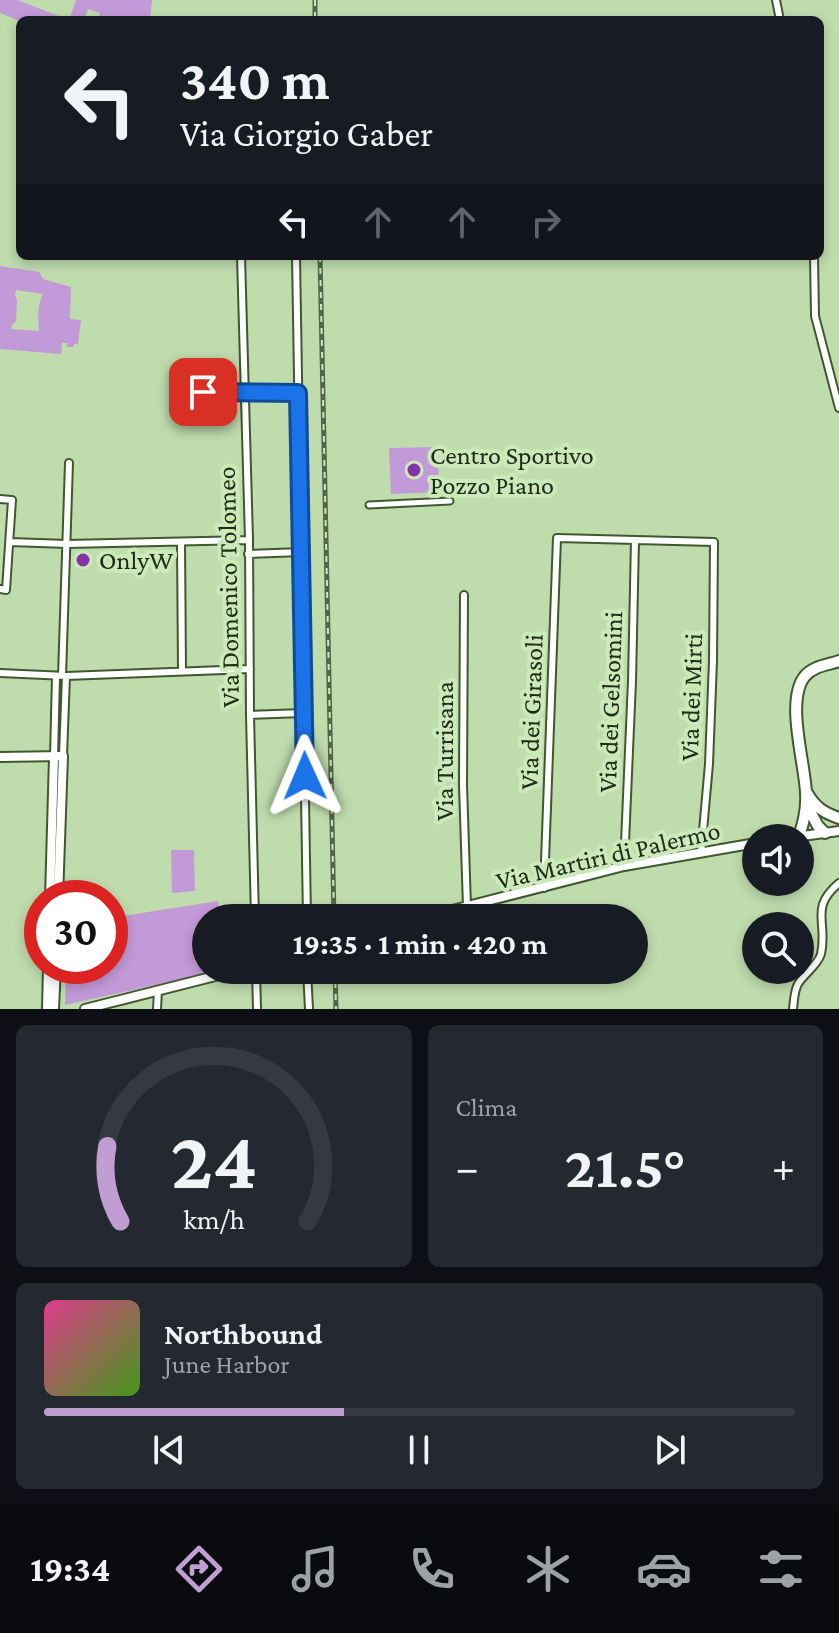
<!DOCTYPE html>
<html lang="it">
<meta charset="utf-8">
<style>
body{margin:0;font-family:"Crimson Pro",serif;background:#242831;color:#f1f3f6;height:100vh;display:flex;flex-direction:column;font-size:30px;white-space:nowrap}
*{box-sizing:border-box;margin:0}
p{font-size:26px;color:#9ea1a6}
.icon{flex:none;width:44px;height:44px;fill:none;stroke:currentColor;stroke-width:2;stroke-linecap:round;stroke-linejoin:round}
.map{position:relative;height:1009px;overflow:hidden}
.sheet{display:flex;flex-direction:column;gap:16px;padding:16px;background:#0d0f14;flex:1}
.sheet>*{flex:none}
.top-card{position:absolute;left:16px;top:16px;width:808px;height:244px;border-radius:12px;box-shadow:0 4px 12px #0003;background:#171b24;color:#f1f3f6;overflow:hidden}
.fabs{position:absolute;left:742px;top:824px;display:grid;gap:16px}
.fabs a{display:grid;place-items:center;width:72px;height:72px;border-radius:50%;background:#171b24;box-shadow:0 4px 12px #0003;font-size:40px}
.speed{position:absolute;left:24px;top:880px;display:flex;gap:16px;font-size:40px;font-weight:700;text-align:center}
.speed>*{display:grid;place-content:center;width:104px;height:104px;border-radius:50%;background:#171b24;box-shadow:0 4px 12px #0003;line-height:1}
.speed .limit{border:12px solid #d22;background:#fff;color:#111}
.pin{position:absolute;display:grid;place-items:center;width:68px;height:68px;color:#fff;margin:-34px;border-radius:16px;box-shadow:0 4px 12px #0006}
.me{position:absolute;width:88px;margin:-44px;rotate:359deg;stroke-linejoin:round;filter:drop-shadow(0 0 6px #0008)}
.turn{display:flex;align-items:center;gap:28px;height:168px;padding:0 32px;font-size:36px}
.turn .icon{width:104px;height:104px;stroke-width:2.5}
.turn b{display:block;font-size:56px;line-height:68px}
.lanes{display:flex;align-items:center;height:76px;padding:0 32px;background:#0003;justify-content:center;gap:40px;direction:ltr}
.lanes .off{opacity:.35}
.big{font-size:60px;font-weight:700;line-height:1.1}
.sheet .tile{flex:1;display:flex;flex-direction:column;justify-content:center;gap:12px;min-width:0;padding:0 28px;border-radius:12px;background:#242831}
.sheet .dial{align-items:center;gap:0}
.dial svg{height:208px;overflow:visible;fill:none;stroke:#363941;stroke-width:7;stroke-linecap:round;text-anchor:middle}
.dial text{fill:#f1f3f6;stroke:none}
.song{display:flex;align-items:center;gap:24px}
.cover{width:96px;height:96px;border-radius:12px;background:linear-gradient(135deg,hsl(330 70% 55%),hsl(100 70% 35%))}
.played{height:8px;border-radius:4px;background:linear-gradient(90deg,#c09ed2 40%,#363941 40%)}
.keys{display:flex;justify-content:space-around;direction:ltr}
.heat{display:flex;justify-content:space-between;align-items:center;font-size:44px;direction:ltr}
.sheet .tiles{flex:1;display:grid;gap:16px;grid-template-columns:1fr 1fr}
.tile:last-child{grid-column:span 2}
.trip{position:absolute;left:192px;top:904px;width:456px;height:80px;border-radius:40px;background:#171b24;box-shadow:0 4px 12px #0003;font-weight:700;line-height:80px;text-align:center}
.tabs{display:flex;height:128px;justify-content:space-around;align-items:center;background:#090b0e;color:#9ea1a6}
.tabs .icon{width:56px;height:56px}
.tabs .on{color:#c09ed2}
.tabs b{font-size:36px;color:#f1f3f6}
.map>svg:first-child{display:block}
.green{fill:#c29ad7;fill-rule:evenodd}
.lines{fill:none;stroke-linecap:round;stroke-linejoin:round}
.pedestrian-casing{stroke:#40582f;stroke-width:9}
.minor-casing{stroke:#40582f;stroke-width:10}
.tertiary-casing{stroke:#40582f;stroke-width:12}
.trunk-casing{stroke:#40582f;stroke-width:14}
.pedestrian{stroke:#fff;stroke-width:5}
.minor{stroke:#fff;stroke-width:6}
.tertiary{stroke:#fff;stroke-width:8}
.trunk{stroke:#fff;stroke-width:10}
.rail-casing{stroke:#536448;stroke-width:5}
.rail{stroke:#cce9ba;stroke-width:2;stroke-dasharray:6;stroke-linecap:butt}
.route-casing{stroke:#114b97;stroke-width:20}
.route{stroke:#1a73e8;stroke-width:14}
.poi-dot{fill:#8335a5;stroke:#cce9ba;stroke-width:3}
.labels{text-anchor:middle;stroke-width:8;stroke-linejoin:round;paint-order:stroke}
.poi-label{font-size:26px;fill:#202b19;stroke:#cce9ba;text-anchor:start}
.street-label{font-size:26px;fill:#202b19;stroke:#cce9ba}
</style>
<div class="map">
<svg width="839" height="1009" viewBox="0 0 839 1009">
<rect width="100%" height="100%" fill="#bfdcad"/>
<path class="green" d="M 0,0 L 17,0 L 69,20 L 20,21 L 0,13 Z
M 76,0 L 152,0 L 150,20 L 98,20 L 100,13 L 88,9 L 84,20 L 69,20 Z
M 0,266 L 39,272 L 43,279 L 71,287 L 70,319 L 81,320 L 78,344 L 74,344 L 74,347 L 67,347 L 67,343 L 62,343 L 61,354 L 0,349 ZM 16,290 L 43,294 C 37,305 38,319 39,331 L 11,329 L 12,325 L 16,321 L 17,300 L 15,295 Z
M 438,447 L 439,492 L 391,494 L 389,448 Z
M 171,850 L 194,850 L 195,891 L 172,893 Z
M 218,901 L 220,918 L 206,918 L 206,970 L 223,970 L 65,1005 L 66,966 L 110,966 L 110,918 Z"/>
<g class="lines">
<g class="pedestrian-casing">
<path id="pedestrian" d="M 369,505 L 450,501"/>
</g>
<g class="minor-casing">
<path id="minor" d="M 776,0 L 780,20
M 241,256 L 249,540 L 250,715 L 255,918
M 296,256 L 307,918
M 814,256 L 815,316 L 839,408
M 203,392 L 298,393
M 0,499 L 12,500 L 6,590 L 0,589
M 10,542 L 67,544 L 249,540
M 181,542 L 182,671
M 248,554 L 302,552
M 464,595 L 463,785 L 467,907
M 0,673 L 66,676 L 250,669
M 62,676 L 69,463
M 250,715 L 303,713
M 63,756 L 66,676
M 54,757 L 56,676
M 624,866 L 632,681 L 635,540
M 544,888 L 557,538 L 714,542 L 713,661 L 709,764 L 701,853
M 256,970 L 257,1009
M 307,970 L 309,1009
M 157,1009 L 158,990
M 793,1009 C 794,1001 794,991 798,984 C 804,974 818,965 821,954 C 828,922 809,908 839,883"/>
</g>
<g class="tertiary-casing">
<path id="tertiary" d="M 0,757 L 63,756 L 58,898
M 788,838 L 839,831
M 50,898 L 54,757
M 421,918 L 624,866 L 756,843
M 47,1009 L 48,966
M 54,1009 L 56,966
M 85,1009 L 239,970"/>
</g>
<g class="trunk-casing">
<path id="trunk" d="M 807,793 C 815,807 824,813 839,818
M 806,804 L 818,826 L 825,833
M 799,836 C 804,822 807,808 806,793 C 805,763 785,700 805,676 C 813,666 828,665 839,661"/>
</g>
<use href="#pedestrian" class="pedestrian"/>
<use href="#minor" class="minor"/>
<use href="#tertiary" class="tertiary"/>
<use href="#trunk" class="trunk"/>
<g class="rail-casing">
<path id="rail" d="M 315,0 L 315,20
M 320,256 L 334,918
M 335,970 L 336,1009"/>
</g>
<use href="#rail" class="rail"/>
</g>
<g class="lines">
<g class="route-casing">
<path id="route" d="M 203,392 L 298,393 L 305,776"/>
</g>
<use href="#route" class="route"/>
</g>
<g class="poi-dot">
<circle cx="414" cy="470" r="8"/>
<circle cx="83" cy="560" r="8"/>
</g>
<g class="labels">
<g class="poi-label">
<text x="430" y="464">Centro Sportivo<tspan x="430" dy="30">Pozzo Piano</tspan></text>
<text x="99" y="569">OnlyW</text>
</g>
<g class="street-label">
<text transform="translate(228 587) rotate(-91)" y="9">Via Domenico Tolomeo</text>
<text transform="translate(691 697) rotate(-88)" y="9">Via dei Mirti</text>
<text transform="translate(610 702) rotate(-88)" y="9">Via dei Gelsomini</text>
<text transform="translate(531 712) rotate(-88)" y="9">Via dei Girasoli</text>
<text transform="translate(444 751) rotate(-90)" y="9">Via Turrisana</text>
<text transform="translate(608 855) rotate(-13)" y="9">Via Martiri di Palermo</text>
</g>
</g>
</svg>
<div class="fabs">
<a><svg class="icon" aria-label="sound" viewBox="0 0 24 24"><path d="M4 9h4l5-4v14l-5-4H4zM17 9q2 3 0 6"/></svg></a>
<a><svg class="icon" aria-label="search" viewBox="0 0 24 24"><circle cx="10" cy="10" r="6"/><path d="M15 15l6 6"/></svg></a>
</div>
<div class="speed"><div class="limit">30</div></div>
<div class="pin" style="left:203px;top:392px;background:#d93025"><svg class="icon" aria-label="arrive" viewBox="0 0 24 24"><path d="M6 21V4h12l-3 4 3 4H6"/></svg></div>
<svg class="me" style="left:305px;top:776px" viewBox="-20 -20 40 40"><path d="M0-17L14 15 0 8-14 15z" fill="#1a73e8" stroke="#fff" stroke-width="4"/></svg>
<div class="trip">19:35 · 1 min · 420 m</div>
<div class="top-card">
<div class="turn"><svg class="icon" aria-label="left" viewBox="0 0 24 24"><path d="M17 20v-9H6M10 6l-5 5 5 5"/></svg><div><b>340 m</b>Via Giorgio Gaber</div></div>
<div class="lanes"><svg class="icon" aria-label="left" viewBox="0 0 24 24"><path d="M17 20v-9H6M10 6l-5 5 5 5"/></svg><svg class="icon off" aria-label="ahead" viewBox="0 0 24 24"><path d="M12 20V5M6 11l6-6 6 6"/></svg><svg class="icon off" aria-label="ahead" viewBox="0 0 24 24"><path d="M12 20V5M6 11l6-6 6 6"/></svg><svg class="icon off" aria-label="right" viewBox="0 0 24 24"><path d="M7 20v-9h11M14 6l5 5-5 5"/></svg></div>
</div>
</div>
<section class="sheet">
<div class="tiles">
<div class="tile dial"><svg viewBox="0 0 100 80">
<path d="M14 69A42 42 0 1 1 86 69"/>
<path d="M14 69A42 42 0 0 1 9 40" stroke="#c09ed2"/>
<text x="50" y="56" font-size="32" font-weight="700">24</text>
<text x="50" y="72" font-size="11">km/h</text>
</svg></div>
<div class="tile"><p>Clima</p>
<div class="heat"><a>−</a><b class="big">21.5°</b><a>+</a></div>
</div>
<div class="tile">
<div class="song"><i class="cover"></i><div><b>Northbound</b><p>June Harbor</p></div></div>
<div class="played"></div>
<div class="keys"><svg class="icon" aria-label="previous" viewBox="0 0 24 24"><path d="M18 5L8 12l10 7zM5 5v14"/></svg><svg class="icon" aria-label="pause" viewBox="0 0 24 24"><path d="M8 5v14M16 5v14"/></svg><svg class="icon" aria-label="next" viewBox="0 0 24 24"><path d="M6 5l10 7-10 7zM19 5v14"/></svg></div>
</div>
</div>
</section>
<nav class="tabs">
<b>19:34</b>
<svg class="icon on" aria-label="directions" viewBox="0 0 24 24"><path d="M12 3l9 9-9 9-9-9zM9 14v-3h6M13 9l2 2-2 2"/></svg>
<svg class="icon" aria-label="music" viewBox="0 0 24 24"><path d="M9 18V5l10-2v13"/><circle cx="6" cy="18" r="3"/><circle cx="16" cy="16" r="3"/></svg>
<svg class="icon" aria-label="phone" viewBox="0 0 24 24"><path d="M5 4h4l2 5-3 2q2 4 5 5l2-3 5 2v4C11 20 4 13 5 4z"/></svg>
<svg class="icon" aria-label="climate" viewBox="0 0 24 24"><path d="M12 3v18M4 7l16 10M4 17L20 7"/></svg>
<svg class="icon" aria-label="car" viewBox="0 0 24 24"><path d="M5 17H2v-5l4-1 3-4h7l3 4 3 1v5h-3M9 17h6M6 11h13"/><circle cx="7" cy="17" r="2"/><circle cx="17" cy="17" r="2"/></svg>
<svg class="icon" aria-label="filters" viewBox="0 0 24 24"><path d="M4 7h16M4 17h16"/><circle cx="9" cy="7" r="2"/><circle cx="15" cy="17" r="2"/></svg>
</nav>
